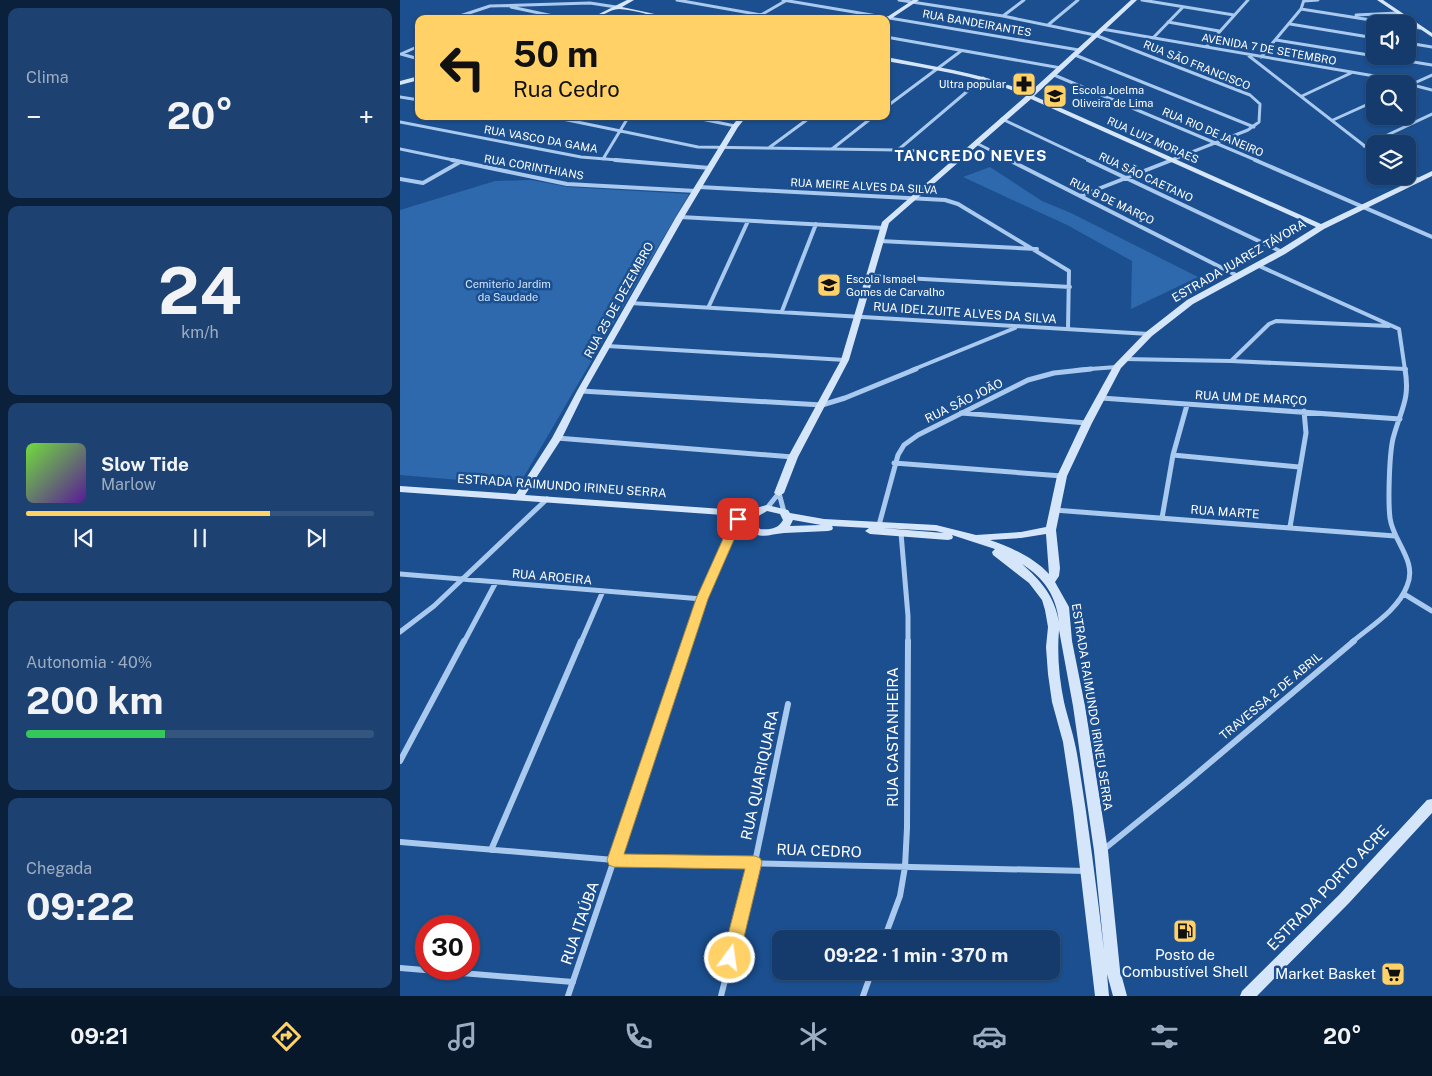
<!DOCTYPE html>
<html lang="pt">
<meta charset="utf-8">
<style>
body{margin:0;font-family:"Public Sans",sans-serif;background:#1d4271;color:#f1f3f6;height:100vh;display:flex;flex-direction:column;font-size:19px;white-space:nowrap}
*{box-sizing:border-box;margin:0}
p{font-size:16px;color:#9dadc1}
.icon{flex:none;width:28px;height:28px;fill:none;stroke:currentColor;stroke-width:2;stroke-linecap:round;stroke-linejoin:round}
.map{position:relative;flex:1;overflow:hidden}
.sheet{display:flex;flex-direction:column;gap:8px;padding:8px;background:#0b203b;width:400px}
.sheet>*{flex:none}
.top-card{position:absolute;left:15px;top:15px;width:475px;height:105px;border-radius:10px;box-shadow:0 1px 4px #0004,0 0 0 1px #33557e;background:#ffd166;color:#111;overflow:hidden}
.tools{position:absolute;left:966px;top:15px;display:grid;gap:10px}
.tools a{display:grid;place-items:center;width:50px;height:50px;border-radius:10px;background:#143b6b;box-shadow:0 1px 4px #0004,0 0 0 1px #33557e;font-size:25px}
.speed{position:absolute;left:15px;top:915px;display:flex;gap:10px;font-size:25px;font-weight:700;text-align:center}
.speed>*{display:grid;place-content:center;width:65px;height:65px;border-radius:50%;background:#143b6b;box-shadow:0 1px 4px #0004,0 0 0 1px #33557e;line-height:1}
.speed .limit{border:8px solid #d22;background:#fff;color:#111}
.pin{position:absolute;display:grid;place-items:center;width:42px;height:42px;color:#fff;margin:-21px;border-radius:10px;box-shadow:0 2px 8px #0006}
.me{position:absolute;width:55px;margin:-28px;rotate:14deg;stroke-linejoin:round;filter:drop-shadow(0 0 4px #0008)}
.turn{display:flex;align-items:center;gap:18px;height:105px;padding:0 15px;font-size:22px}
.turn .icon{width:65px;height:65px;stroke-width:2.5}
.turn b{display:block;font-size:35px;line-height:42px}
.big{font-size:38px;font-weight:700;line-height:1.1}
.sheet .card{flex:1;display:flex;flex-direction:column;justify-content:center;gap:8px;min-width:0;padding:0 18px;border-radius:10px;background:#1d4271}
.sheet .dial{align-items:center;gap:0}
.dial b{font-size:65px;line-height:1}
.song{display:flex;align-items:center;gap:15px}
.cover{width:60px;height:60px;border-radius:8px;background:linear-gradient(135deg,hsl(100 70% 55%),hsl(270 70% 35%))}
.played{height:5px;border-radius:2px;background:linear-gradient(90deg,#ffd166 70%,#33557e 70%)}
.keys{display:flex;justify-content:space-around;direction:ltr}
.heat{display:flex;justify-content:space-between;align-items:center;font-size:28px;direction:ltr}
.charge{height:8px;border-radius:4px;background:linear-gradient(90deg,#34c759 40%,#33557e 0)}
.trip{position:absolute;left:372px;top:930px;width:288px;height:50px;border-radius:10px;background:#143b6b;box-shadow:0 1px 4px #0004,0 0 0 1px #33557e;font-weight:700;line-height:50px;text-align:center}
.menu{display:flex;height:80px;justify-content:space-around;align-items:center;background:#08182b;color:#9dadc1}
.menu .icon{width:35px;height:35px}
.menu .active{color:#ffd166}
.menu b{font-size:22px;color:#f1f3f6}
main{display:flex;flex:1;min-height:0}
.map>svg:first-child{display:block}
.green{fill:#2e69ad}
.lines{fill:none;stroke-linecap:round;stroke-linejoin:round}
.street-far3{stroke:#a9c9ee;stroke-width:3}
.street-far2{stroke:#a9c9ee;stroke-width:4}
.street-far1{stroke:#a9c9ee;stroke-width:5}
.street{stroke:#a9c9ee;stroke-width:6}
.secondary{fill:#d6e6fa;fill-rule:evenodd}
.route{fill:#ffd166;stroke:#a68842}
.labels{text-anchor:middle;stroke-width:5;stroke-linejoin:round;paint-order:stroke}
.far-street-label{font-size:11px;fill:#fff;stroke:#1b4f8f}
.far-poi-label{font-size:11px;fill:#fff;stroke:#1b4f8f;text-anchor:start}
.far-park-label{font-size:11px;fill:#cfe3fa;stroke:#1b4f8f}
.street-label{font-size:12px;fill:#fff;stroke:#1b4f8f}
.far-district-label{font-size:15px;font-weight:bold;letter-spacing:1px;fill:#fff;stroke:#1b4f8f}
.near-street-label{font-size:15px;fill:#fff;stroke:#1b4f8f}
.near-poi-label{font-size:15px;fill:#fff;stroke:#1b4f8f}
</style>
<main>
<section class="sheet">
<div class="card"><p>Clima</p>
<div class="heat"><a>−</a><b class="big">20°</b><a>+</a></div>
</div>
<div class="card dial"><b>24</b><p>km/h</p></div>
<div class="card">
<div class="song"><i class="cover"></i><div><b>Slow Tide</b><p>Marlow</p></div></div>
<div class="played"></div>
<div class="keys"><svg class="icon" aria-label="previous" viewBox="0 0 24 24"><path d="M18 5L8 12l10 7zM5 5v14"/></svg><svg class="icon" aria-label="pause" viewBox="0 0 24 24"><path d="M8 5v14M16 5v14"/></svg><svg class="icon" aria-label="next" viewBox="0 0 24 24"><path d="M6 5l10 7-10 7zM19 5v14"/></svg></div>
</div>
<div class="card"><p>Autonomia · 40%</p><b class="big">200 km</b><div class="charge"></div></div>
<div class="card"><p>Chegada</p><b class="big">09:22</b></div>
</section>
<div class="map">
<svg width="1032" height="996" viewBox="0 0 1032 996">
<rect width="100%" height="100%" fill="#1b4f8f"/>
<path class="green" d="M 590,167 L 642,201 L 671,213 L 798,277 L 731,309 L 732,261 L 667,225 L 563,177 Z
M 131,180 L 168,187 L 289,194 L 119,485 L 0,475 L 0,210 L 95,181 Z"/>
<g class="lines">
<path class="street-far3" d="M 277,0 L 383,19
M 383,0 L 679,50
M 499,0 L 603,16 L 695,35 L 850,95 L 860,104 L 859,122 L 848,130 L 769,161
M 742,0 L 834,15
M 904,1 L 918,0
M 111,7 L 167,19
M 901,9 L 996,24
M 956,15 L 997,13
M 603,16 L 624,0
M 51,19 L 90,6 L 190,3 L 216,7
M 354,19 L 387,0
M 768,22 L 819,31
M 890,24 L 975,38
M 648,25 L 678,0
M 1008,26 L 1020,28
M 702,29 L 986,78 L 1032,90
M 486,37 L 661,68
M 753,38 L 783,7
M 876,40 L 975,56
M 1008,43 L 1032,47
M 806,47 L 848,0
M 1,54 L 19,46
M 1,54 L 19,59
M 675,55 L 854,127
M 849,56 L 975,154
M 977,56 L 1032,65
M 861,57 L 901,9 L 904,0
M 654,75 L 858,161
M 1010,85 L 1032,75
M 902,96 L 951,73
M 0,97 L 19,100
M 486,107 L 561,51
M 148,116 L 298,147 L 498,150 L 563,153
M 287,116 L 335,126
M 602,119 L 691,161
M 933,120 L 975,101
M 0,122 L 181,157 L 230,161
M 576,143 L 612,161
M 964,146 L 1032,114
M 370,147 L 412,116
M 0,149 L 58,161
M 432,149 L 474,116
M 498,150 L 583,78
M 203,159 L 229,116"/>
<path class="street-far2" d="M 52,160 L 167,184 L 296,191
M 215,160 L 310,168
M 609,160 L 838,276
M 688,160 L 882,252
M 855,160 L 1032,237
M 1008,175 L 1019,180
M 0,179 L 23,183 L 60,162
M 299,187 L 545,200 L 558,204 L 669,271 L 668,329
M 680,196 L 772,160
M 280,217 L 483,228
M 480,241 L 637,249
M 857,265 L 999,329 L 1005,370
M 469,276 L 670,287
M 230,303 L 749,334
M 309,306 L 348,221
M 382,311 L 416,224
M 207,346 L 445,360
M 724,359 L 831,361 L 1006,369
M 831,361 L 869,324 L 876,321 L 989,326
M 512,370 L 615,328
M 676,370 L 717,367"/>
<path class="street-far1" d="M 181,391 L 422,405 L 445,398 L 516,369
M 701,398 L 1000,419
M 561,413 L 687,423
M 157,438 L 393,457
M 773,455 L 899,467
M 494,463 L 662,476
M 379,493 L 384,512
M 367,508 L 379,493
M 654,510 L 995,536
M 762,518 L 773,455 L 787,405
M 479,525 L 498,455 L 504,445 L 518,435 L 628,380 L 654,373 L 691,369
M 890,527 L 906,433 L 904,411
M 501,533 L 508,616 L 508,642
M 0,574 L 302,599
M 1004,594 L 1032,611
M 0,632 L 34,606 L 147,499
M 64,642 L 96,582
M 181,642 L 203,591
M 287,642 L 302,599 L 338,519
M 952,642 C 971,626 998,610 1007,586 C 1018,561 993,542 990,518 C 988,502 989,450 994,435 C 1002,407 1010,399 1005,369"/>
<path class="street" d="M 0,761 L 64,641
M 0,842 L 214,860 L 686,871
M 91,850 L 181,641
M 703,850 L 787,782 L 954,641
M 484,939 L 500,896 L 505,867 L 507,828 L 508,641
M 0,968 L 173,982
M 168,996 L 288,641
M 321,996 L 355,862 L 388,704
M 463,996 L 472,971"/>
<path class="secondary" d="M 227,0 L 234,0 L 222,7 L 278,19 C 257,19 239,10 219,9 C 209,9 200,19 189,19 Z
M 513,0 L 519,0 L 486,22 L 486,19 L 484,19 Z
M 731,0 L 737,0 L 634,96 L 921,224 L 1030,172 L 1032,171 L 1032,176 L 924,229 L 885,254 L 793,304 L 752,336 L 721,368 L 692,423 L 667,476 L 656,530 L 660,568 L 659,576 L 655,582 L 669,607 L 672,641 L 685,706 L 708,851 L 720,970 L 727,996 L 713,996 L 707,974 L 709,996 L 695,996 L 673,809 L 663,742 L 652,702 L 648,674 L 646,647 L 648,627 L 645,610 L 642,600 L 629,583 L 593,555 L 592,552 L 595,549 L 552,535 L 553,537 L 552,539 L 548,540 L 470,534 L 465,531 L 469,528 L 432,526 L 433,528 L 432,530 L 428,531 C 413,532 399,532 384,533 C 369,534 360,541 347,528 C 343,524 344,520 347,515 L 323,515 L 0,492 L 0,486 L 116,494 L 152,438 L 177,391 L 276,217 L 332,126 L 340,116 L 347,116 L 338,127 L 284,217 L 185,391 L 162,438 L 125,495 L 323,509 L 356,508 L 367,505 L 388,510 L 390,513 L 424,519 L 536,525 L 576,535 L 621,532 L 646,527 L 657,476 L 682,423 L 714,365 L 746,332 L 787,300 L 879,250 L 916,227 L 631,99 L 489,223 L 449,360 L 398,457 L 384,493 L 379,496 L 374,493 L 388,457 L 441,360 L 482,222 L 626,96 C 582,76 534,70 486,61 L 486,57 C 535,67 584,73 629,93 ZM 367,511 L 380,514 L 383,520 C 378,529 370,530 360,529 L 354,523 L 355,518 ZM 393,520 L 421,525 L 390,526 ZM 482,528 L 536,531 L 544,533 ZM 646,534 L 649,574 C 634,558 611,547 590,540 L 621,538 ZM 622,564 C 644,578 656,595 659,622 C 654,595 641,581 622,564 ZM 659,630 L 673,706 L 694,851 L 704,950 C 696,884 688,819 677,754 C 674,736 668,719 664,702 C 659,678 657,654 659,630 Z
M 977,0 L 983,0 L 1032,33 L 1032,37 Z
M 19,76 L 19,80 L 0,85 L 0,81 Z
M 1032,799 L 1032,813 L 949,903 L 857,996 L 840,996 L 842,991 L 939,895 L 1027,800 Z"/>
</g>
<path class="route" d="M 338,515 L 343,519 L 308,599 L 224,854 L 355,856 L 360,858 L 362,862 L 339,958 L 336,963 L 330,966 L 325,963 L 322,958 L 345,869 L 214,867 L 209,865 L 207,860 L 296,599 L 332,519 Z"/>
<defs>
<g id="pharmacy-square" transform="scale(1.25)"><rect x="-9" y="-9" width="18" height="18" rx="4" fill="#ffd166" stroke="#1b4f8f"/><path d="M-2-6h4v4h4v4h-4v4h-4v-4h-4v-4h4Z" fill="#111"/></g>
<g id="school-square" transform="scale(1.25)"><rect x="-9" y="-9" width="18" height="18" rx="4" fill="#ffd166" stroke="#1b4f8f"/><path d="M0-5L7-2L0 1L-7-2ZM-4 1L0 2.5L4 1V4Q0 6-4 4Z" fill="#111"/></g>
<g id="fuel-square" transform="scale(1.25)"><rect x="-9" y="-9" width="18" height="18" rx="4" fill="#ffd166" stroke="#1b4f8f"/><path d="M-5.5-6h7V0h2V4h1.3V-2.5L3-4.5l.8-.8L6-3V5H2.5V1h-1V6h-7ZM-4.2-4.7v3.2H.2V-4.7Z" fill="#111"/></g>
<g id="supermarket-square" transform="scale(1.25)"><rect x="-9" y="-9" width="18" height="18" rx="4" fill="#ffd166" stroke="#1b4f8f"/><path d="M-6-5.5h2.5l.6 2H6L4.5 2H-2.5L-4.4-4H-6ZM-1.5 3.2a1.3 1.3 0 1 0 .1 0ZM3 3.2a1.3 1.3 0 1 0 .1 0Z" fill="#111"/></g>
</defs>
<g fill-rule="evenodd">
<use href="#pharmacy-square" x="624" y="84"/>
<use href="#school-square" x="655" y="96"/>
<use href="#school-square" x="429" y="285"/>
<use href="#fuel-square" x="785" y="931"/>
<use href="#supermarket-square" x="993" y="974"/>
</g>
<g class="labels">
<g class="far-street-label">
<text transform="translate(577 23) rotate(10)" y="4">RUA BANDEIRANTES</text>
<text transform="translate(869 49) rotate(10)" y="4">AVENIDA 7 DE SETEMBRO</text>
<text transform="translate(797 65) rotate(22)" y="4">RUA SÃO FRANCISCO</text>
<text transform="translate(813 132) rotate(23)" y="4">RUA RIO DE JANEIRO</text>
<text transform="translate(141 139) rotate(10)" y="4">RUA VASCO DA GAMA</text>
<text transform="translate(753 140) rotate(24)" y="4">RUA LUIZ MORAES</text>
<text transform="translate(134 167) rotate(10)" y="4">RUA CORINTHIANS</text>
<text transform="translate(746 177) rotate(25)" y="4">RUA SÃO CAETANO</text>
<text transform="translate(464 186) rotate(3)" y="4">RUA MEIRE ALVES DA SILVA</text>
<text transform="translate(712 201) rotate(26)" y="4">RUA 8 DE MARÇO</text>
</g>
<g class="far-poi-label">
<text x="606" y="88" text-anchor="end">Ultra popular</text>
<text x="672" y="94">Escola Joelma<tspan x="672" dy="13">Oliveira de Lima</tspan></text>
<text x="446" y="283">Escola Ismael<tspan x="446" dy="13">Gomes de Carvalho</tspan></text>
</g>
<g class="far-park-label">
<text x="108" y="288">Cemiterio Jardim<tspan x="108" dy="13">da Saudade</tspan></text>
</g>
<g class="street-label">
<text transform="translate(839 261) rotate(-30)" y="4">ESTRADA JUAREZ TÁVORA</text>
<text transform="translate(219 300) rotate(-61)" y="4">RUA 25 DE DEZEMBRO</text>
<text transform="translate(565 313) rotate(4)" y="4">RUA IDELZUITE ALVES DA SILVA</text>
<text transform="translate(851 398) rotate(3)" y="4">RUA UM DE MARÇO</text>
<text transform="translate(564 401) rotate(-26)" y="4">RUA SÃO JOÃO</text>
<text transform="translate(162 486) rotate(4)" y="4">ESTRADA RAIMUNDO IRINEU SERRA</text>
<text transform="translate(825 512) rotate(4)" y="4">RUA MARTE</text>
<text transform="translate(152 577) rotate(5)" y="4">RUA AROEIRA</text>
<text transform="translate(871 696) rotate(-40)" y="4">TRAVESSA 2 DE ABRIL</text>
<text transform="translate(692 707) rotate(81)" y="4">ESTRADA RAIMUNDO IRINEU SERRA</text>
</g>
<g class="far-district-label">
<text x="571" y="161">TANCREDO NEVES</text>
</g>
<g class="near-street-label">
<text transform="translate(493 737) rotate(-90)" y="5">RUA CASTANHEIRA</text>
<text transform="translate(360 775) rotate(-78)" y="5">RUA QUARIQUARA</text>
<text transform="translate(419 851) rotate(2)" y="5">RUA CEDRO</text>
<text transform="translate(928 888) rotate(-46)" y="5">ESTRADA PORTO ACRE</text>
<text transform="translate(180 923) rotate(-71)" y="5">RUA ITAÚBA</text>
</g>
<g class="near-poi-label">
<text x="785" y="960">Posto de<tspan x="785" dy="17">Combustível Shell</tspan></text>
<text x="976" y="979" text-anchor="end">Market Basket</text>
</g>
</g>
</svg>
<div class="tools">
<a><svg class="icon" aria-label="sound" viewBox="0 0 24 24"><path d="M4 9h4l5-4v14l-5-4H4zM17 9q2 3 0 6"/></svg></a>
<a><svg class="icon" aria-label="search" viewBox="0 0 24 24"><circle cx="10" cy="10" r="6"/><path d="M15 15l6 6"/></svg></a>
<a><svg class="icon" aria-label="layers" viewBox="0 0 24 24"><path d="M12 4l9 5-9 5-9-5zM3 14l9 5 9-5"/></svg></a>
</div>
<div class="speed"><div class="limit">30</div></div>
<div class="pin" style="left:338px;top:519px;background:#d93025"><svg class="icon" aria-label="arrive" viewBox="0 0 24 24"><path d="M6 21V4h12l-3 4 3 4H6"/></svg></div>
<svg class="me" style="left:330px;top:958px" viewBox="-20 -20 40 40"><circle r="17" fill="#ffd166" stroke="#fff" stroke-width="3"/><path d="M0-11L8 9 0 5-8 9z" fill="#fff"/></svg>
<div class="trip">09:22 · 1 min · 370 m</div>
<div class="top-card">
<div class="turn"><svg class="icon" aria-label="left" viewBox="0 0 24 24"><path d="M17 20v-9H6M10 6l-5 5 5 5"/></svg><div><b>50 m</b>Rua Cedro</div></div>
</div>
</div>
</main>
<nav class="menu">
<b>09:21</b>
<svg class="icon active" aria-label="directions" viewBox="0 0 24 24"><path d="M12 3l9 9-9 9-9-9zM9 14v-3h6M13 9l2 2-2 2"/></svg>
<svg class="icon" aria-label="music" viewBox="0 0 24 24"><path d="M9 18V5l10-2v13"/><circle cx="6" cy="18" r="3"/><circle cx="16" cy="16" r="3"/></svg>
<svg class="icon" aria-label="phone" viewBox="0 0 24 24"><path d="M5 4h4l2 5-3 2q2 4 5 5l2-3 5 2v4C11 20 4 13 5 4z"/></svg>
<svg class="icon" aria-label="climate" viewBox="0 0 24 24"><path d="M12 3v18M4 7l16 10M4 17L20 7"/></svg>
<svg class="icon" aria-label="car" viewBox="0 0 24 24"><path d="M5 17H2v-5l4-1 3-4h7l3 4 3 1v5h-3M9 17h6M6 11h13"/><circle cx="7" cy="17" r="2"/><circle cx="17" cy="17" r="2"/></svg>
<svg class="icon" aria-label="filters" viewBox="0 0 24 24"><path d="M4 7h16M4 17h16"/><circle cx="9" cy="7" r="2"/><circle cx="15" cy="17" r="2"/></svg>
<b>20°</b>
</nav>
